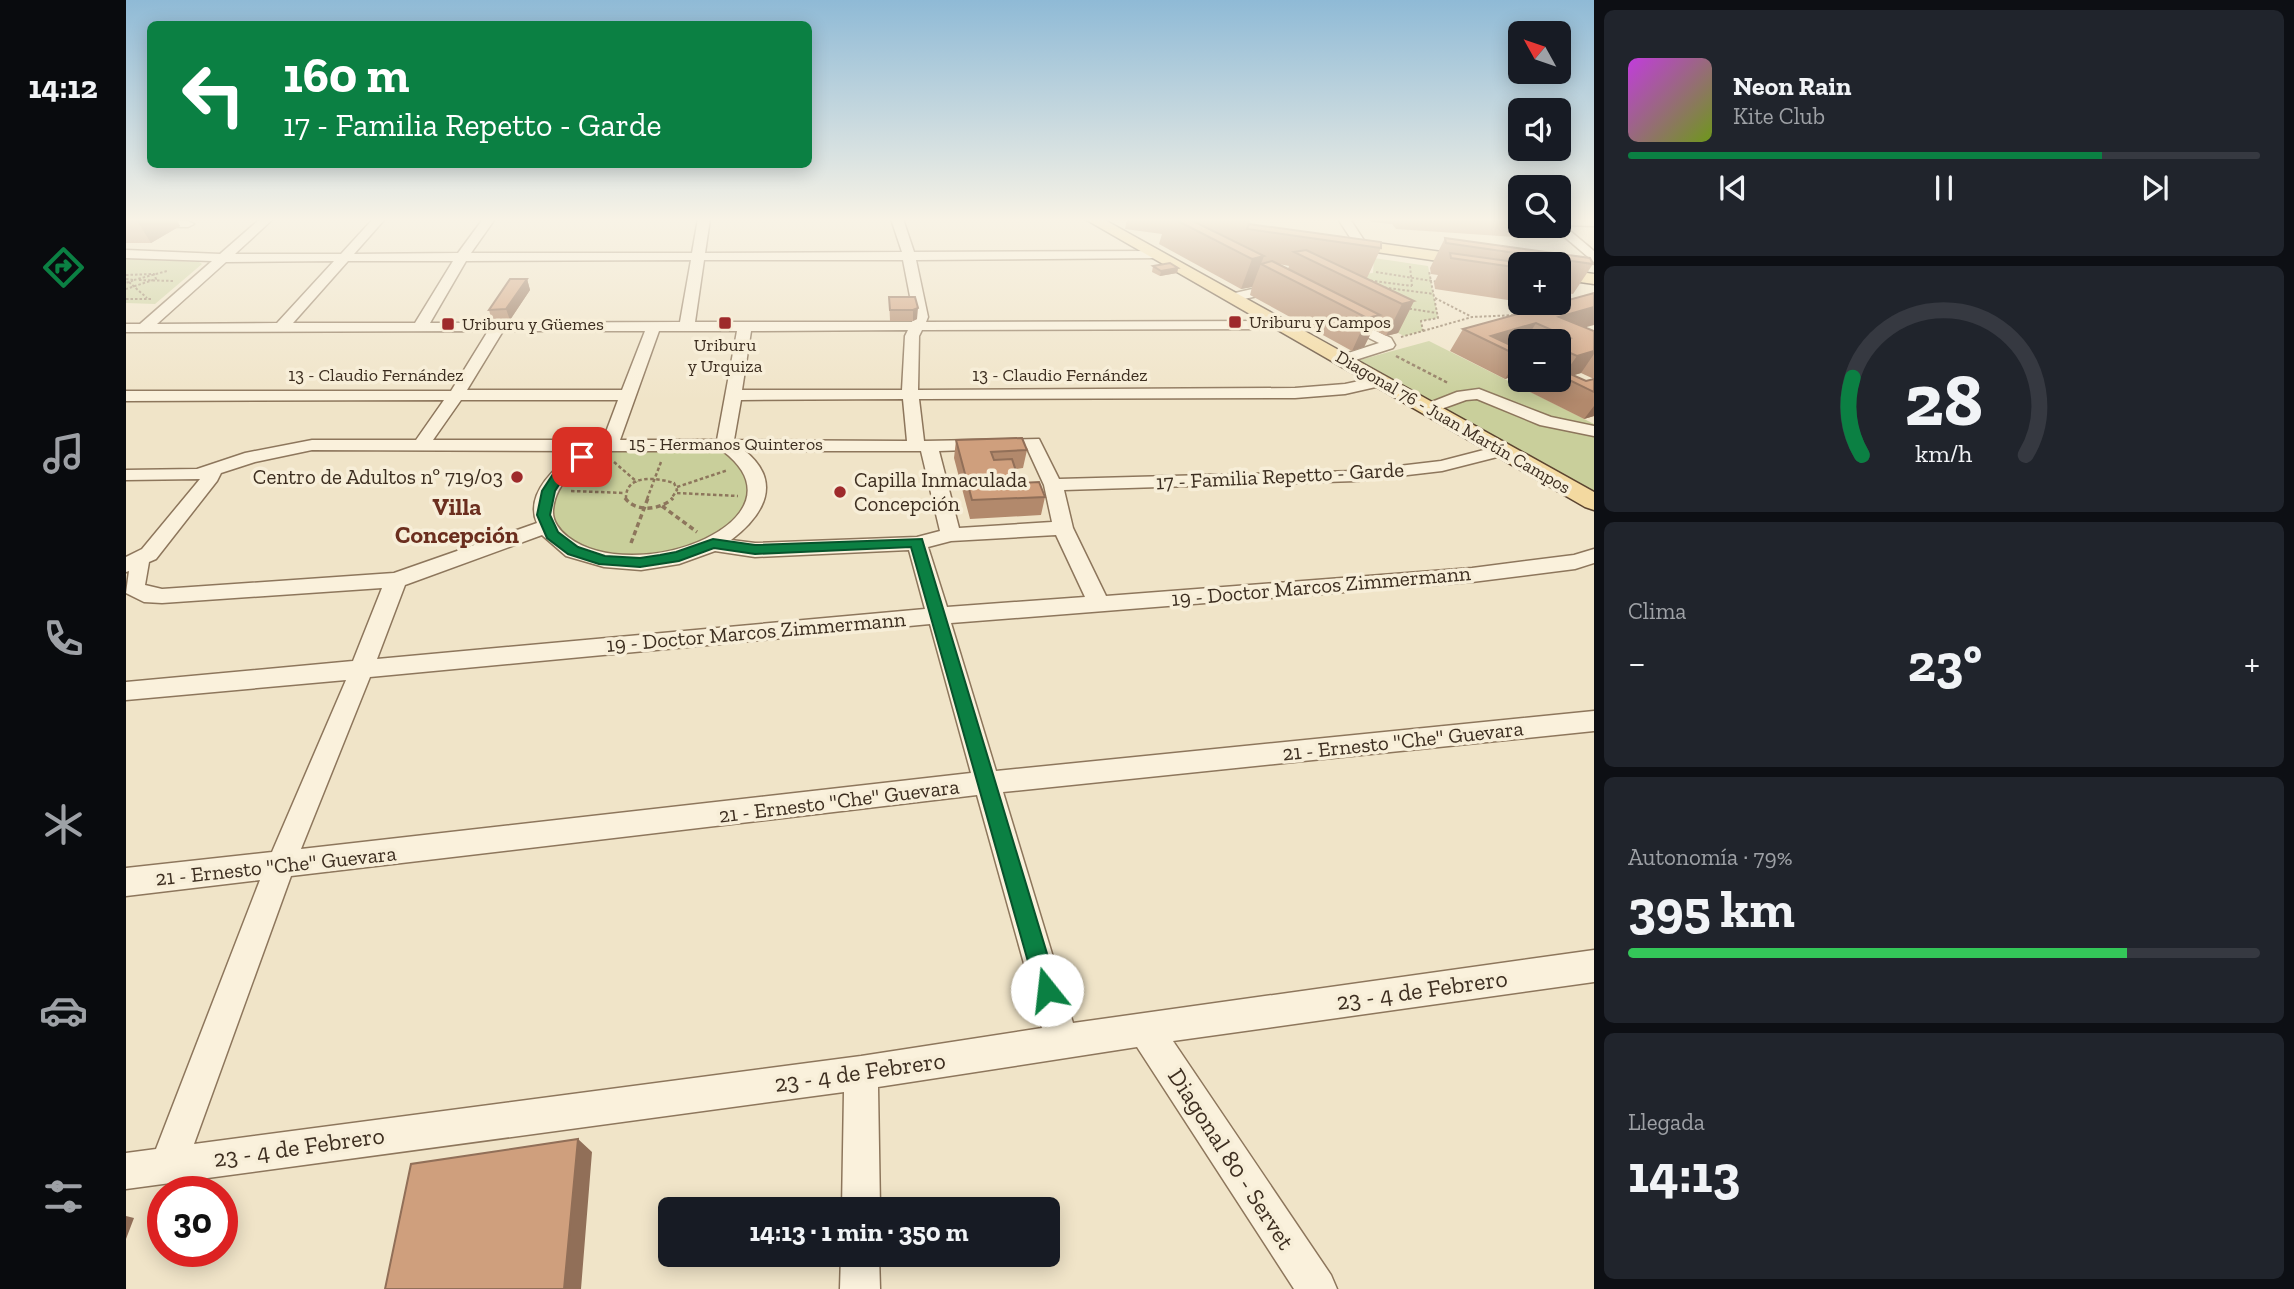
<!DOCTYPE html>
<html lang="es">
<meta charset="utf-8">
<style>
body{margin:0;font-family:"Zilla Slab",serif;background:#20242c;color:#f1f3f6;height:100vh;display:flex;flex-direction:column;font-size:26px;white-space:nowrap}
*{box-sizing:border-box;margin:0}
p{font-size:23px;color:#9ea1a6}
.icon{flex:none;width:38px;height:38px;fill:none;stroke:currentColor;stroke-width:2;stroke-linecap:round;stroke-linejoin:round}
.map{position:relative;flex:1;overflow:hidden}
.drawer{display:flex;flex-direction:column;gap:10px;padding:10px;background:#0d0f14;width:700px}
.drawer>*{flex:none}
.banner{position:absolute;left:21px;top:21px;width:665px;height:147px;border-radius:10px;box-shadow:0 4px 18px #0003;background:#0b8043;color:#fff;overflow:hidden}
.needle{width:46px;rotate:310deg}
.buttons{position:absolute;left:1382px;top:21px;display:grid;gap:14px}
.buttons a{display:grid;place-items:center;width:63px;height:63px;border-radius:10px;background:#171b24;box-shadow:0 4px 18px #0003;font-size:35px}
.speed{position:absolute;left:21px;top:1176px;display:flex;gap:14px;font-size:35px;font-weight:700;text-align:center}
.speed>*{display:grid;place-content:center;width:91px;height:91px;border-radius:50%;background:#171b24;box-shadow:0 4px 18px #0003;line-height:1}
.speed .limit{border:10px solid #d22;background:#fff;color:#111}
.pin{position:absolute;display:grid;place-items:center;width:60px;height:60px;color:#fff;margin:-30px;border-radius:14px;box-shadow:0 4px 10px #0006}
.me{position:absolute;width:77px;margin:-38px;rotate:344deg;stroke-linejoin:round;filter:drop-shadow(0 0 5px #0008)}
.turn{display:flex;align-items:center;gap:24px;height:147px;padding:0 21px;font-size:32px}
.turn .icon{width:91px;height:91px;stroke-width:2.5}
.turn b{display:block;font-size:49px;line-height:60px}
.big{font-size:52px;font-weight:700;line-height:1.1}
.drawer .card{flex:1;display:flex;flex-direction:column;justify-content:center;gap:10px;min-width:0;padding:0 24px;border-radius:10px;background:#20242c}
.drawer .dial{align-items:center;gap:0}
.dial svg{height:182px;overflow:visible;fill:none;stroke:#363941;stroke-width:7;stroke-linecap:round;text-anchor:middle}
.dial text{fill:#f1f3f6;stroke:none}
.song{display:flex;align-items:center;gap:21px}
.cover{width:84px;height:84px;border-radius:10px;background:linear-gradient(135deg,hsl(290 70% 55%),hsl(80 70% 35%))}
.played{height:7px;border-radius:4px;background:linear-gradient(90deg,#0b8043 75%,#363941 75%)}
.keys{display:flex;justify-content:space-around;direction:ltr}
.heat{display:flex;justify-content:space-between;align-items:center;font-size:38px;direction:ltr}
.charge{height:10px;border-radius:5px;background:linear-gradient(90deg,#34c759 79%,#363941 0)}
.trip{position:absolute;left:532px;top:1197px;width:402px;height:70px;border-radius:10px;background:#171b24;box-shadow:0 4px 18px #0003;font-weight:700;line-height:70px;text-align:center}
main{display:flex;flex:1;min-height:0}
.menu{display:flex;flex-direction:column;width:126px;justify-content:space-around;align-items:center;background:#090b0e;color:#9ea1a6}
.menu .icon{width:49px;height:49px}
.menu .on{color:#0b8043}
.menu b{font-size:32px;color:#f1f3f6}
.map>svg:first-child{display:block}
.green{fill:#c9cf9b}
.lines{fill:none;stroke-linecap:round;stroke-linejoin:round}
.minor-casing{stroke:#8d765c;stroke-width:3}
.major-casing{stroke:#5b4430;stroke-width:3}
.path-far2{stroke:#8d765c;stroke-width:2;stroke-dasharray:2.5 2;stroke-linecap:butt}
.path-far1{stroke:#8d765c;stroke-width:2.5;stroke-dasharray:3.5 2.5;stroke-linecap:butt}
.path{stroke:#8d765c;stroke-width:3.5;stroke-dasharray:5 3.5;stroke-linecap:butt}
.minor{fill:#faf1dc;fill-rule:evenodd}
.major{fill:#f3d9a0;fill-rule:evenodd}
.wall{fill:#b2896c;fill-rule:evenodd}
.shaded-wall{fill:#916f58}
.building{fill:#cf9f7d;stroke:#916f58;stroke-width:2}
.route{fill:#0b8043;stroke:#07532c;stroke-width:2}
.poi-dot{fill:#9e2a2b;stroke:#f7eed8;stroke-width:2.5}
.labels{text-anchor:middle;stroke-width:7;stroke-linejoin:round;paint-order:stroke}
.far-poi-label{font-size:18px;fill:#3d2e20;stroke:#f7eed8;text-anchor:start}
.far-street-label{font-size:18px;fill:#3d2e20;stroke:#f7eed8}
.street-label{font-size:21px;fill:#3d2e20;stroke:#f7eed8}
.poi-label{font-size:21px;fill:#3d2e20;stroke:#f7eed8;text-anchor:end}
.quarter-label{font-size:24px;font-weight:bold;fill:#6b2e1e;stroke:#f7eed8}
.near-street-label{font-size:24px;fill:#3d2e20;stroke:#f7eed8}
</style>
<main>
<nav class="menu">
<b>14:12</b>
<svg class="icon on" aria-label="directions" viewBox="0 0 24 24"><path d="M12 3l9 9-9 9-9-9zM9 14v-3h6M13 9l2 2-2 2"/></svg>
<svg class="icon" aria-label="music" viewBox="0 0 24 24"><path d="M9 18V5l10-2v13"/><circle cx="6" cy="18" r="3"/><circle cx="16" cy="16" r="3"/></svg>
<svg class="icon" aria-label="phone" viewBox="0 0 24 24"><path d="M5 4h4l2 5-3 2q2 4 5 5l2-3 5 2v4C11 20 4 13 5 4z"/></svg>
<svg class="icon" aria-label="climate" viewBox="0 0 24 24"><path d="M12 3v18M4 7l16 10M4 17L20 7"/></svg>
<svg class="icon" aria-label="car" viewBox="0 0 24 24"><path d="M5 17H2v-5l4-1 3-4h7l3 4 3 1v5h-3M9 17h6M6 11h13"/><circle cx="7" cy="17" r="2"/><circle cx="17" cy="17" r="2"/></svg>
<svg class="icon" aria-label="filters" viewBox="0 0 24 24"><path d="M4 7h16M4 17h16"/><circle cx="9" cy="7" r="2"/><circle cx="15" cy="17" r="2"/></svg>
</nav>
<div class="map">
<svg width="1468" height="1289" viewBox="0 0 1468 1289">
<rect width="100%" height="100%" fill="#f0e4c8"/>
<path class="green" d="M 1248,258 L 1302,266 L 1312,318 L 1295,321 L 1297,331 L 1278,336 L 1168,280 L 1247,273 Z
M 0,259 L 73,262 L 76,264 L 29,304 L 0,303 Z
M 1303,341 L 1468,424 L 1468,498 L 1230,361 Z
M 599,444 L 618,456 L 627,509 L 553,557 L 478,560 L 426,535 L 420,494 L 472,448 Z"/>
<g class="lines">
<g class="minor-casing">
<path id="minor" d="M 134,219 L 147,219 L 109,254 L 215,254 L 247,219 L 259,219 L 228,254 L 332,253 L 357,219 L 369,219 L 345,253 L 566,253 L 572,219 L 584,219 L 579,253 L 776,252 L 765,219 L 777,219 L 788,252 L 1029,251 L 1033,252 L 1033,258 L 790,260 L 802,317 L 800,322 L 1153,321 L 1160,325 L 1153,329 L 796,330 L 793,336 L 792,390 L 1169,388 L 1219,384 L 1257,376 L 1265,381 L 1263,384 L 1219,394 L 1169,398 L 793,399 L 798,441 L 913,439 L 933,479 L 1230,471 L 1315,461 L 1377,445 L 1383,446 L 1386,450 L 1383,454 L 1316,471 L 1230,481 L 938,490 L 947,528 L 980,596 L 1346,568 L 1448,555 L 1468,549 L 1468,563 L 1449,569 L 1346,582 L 825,623 L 870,771 L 1468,711 L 1468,731 L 877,792 L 947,1023 L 1468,950 L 1468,982 L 1047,1041 L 1205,1275 L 1211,1289 L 1168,1289 L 1011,1047 L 752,1087 L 754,1209 L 716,1209 L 718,1092 L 0,1189 L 0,1153 L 30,1149 L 134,880 L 0,896 L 0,868 L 146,852 L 220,680 L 0,700 L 0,682 L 227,661 L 256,588 L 36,603 L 18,602 L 0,593 L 3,571 L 0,572 L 0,557 L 16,549 L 74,479 L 0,480 L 0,470 L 71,469 L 119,453 L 186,440 L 290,440 L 318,400 L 0,401 L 0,391 L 325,391 L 362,331 L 0,332 L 0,324 L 14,324 L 86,261 L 0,258 L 0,250 L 94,254 ZM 565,260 L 554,322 L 304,323 L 340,261 ZM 578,260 L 777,260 L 788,317 L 786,322 L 569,322 ZM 208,261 L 151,323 L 31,324 L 100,262 ZM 222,261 L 327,261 L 289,323 L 167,323 ZM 782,330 L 779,336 L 776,390 L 616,390 L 625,331 ZM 377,331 L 519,331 L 496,390 L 341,390 ZM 533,331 L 611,331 L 591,440 L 494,440 ZM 777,399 L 781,441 L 608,440 L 615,400 ZM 335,400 L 492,400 L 477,440 L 307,440 ZM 901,448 L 918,485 L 926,522 L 833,528 L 813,451 ZM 186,450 L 455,451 C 431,463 398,494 411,523 L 268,573 L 36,589 L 19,585 L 23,562 L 30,559 L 91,481 L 95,473 L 129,462 ZM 481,451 L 597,451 C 686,519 511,589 442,537 C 434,531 426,521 427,510 C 430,479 456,464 481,451 ZM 619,451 L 795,451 L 814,531 L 791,537 L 629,543 L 605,540 C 638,515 657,482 619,451 ZM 416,535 L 440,556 L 478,567 L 515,570 L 553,564 L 589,551 L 629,557 L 783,550 L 799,609 L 251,659 L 279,585 ZM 930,535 L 959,597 L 821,607 L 802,547 L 825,541 ZM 804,624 L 845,773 L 175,849 L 244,677 ZM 851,795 L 916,1028 L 735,1056 L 68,1144 L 165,876 Z
M 1212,219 L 1224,219 L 1247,254 L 1244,264 L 1229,265 L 1227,262 L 1234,258 L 1235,254 Z
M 1433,219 L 1468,220 L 1468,226 L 1437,225 L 1468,251 L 1468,262 L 1428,228 L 1426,226 L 1433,226 Z
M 0,220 L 62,221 L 68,224 L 62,227 L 0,226 Z
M 1153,283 L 1160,287 L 1158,290 L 1105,302 L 1098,298 L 1100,295 Z
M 1218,316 L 1265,338 L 1269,345 L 1267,348 L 1223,362 L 1213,362 L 1210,359 L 1213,356 L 1253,343 L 1213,323 L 1211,320 Z
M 1353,389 L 1425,417 L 1468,426 L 1468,436 L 1414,425 L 1351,399 L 1340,400 L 1304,413 L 1296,408 L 1298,405 L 1331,392 Z
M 715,1255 L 753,1255 L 754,1289 L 714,1289 Z"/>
</g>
<g class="major-casing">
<path id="major" d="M 959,219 L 977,219 L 1468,492 L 1468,510 L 1459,507 Z
M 1215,238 L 1395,263 L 1400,264 L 1395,264 L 1395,273 L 1209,246 L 1207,243 L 1209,240 Z
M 1433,269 L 1468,274 L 1468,284 L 1433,279 Z"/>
</g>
<path class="path-far2" d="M 1284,266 L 1286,286
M 1250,272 L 1312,282
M 0,275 L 28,274 L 30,279 L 0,289
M 0,279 L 8,280 L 0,283
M 8,280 L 41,271
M 13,280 L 47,281
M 1240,280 L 1286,286
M 3,282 L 21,298
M 1254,287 L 1308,294
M 1309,298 L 1344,316
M 0,299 L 25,299
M 1279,308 L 1311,313
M 1297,331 L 1346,317 L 1391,315
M 1275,337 L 1297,331 L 1295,321 L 1312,318 L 1303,271"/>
<path class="path-far1" d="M 1270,356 L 1322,383
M 488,462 L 511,482
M 551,487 L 602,470
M 445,491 L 499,493
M 551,493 L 612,496
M 500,499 C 499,473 532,478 548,483 L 551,490 L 545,499
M 521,499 L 535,462"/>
<path class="path" d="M 499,498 C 510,513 535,510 547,498
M 536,506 L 571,532
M 505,543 L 522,498"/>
<use href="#minor" class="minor"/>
<use href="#major" class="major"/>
</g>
<path class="wall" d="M 0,219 L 50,219 L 54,226 L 25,243 L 0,243 Z
M 1001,219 L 1125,219 L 1123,224 L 1255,248 L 1241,278 L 1238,277 L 1288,301 L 1272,333 L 1260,336 L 1247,329 L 1238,347 L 1226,351 L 1124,295 L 1126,287 L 1115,289 L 1033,244 L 1036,234 L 999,229 ZM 1153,264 L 1163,266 L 1162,269 Z
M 1169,219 L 1200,219 L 1199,221 Z
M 1243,219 L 1395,219 L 1395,226 L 1409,226 L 1402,238 L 1270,229 L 1266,224 L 1245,222 Z
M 1319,238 L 1467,264 L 1447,294 L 1433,292 L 1433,264 L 1395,264 L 1395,302 L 1309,289 L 1308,283 L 1312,275 L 1305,274 L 1304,268 Z
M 1027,266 L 1052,268 L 1051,273 L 1034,276 L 1026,272 Z
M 401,279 L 404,290 L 384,320 L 366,321 L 363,310 Z
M 1468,293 L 1459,327 L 1468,331 L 1468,416 L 1458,419 L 1396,388 L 1401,380 L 1433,380 L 1433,341 L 1395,341 L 1395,346 L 1389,348 L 1395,350 L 1395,364 L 1387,376 L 1379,379 L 1324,351 L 1337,329 ZM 1455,373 L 1468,379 L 1460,381 L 1447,375 Z
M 763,297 L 789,297 L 791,319 L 787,321 L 764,321 Z
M 830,440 L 901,450 L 897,468 L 889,469 L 894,483 L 919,497 L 915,515 L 844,519 L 828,458 Z"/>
<path class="shaded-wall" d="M 10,219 L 50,219 L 54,226 L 25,243 Z
M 1138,256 L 1126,287 L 1115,289 L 1126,259 Z
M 1052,268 L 1051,273 L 1034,276 L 1035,271 Z
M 401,279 L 404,290 L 384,320 L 380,309 Z
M 1288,301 L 1272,333 L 1260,336 L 1276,304 Z
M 1468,307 L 1468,325 L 1435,334 L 1433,317 Z
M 792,308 L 791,319 L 787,321 L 787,310 Z
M 1254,315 L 1238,347 L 1226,351 L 1241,318 Z
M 1410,323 L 1399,341 L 1395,341 L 1395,346 L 1381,350 L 1365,336 Z
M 1468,351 L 1468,354 L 1455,373 L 1439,378 L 1436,377 L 1451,356 Z
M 1393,356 L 1395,356 L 1395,364 L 1387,376 L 1379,379 Z
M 1468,406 L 1468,416 L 1458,419 Z
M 452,1139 L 466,1152 L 455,1289 L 438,1289 Z
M 0,1216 L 8,1218 L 0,1239 Z"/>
<path class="building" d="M 1048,219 L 1063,219 L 1138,256 L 1126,259 Z
M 1353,219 L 1395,219 L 1395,222 Z
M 1123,224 L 1255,242 L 1255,248 L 1121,229 Z
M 1319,238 L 1464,258 L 1467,264 L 1320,243 Z
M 1180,250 L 1288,301 L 1276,304 L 1168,252 Z
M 1324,253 L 1404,264 L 1395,264 L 1395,268 L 1325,258 Z
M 1146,261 L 1254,315 L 1241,318 L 1135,264 Z
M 1044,263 L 1052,268 L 1035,271 L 1027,266 Z
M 384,279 L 401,279 L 380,309 L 363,310 Z
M 1468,293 L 1468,307 L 1433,317 L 1468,331 L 1468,351 L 1451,356 L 1433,348 L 1432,341 L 1444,338 L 1410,323 L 1365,336 L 1395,350 L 1395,356 L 1393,356 L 1337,329 Z
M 763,297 L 789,297 L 792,308 L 787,310 L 764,310 Z
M 1433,369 L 1460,381 L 1468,379 L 1468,392 L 1433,375 Z
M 896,438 L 901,450 L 865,452 L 868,460 L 886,459 L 894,483 L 913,482 L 919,497 L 846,500 L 830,440 Z
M 452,1139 L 438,1289 L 259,1289 L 285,1164 Z"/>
<linearGradient id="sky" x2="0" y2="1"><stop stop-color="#8fbad6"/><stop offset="0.55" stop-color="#f8f3e6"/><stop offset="1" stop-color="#f8f3e6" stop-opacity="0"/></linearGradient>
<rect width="1468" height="400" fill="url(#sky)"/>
<path class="route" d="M 456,453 L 462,457 L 438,477 L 429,491 L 424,515 L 432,532 L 452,547 L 479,556 L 514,558 L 534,555 L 550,552 L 587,539 L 629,545 L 796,539 L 932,990 L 929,998 L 921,1001 L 913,998 L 910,990 L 785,547 L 629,554 L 588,548 L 553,561 L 514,567 L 473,564 L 442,554 L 421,538 L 411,515 L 416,491 L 429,471 Z"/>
<g class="poi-dot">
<rect x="1102" y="315" width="14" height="14" rx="3.5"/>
<rect x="592" y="316" width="14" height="14" rx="3.5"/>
<rect x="315" y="317" width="14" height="14" rx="3.5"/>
<circle cx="391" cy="477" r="7"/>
<circle cx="714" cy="492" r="7"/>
</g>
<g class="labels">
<g class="far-poi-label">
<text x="1123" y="328">Uriburu y Campos</text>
<text x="336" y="330">Uriburu y Güemes</text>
<text x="599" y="351" text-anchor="middle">Uriburu<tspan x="599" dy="21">y Urquiza</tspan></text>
</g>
<g class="far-street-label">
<text x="250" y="381">13 - Claudio Fernández</text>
<text x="934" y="381">13 - Claudio Fernández</text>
<text transform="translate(1327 422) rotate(30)" y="6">Diagonal 76 - Juan Martín Campos</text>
<text x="600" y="450">15 - Hermanos Quinteros</text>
</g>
<g class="street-label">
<text transform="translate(1154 476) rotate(-3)" y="7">17 - Familia Repetto - Garde</text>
<text transform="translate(1195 586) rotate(-5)" y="7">19 - Doctor Marcos Zimmermann</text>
<text transform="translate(630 632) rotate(-5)" y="7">19 - Doctor Marcos Zimmermann</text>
<text transform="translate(1277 741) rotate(-6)" y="7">21 - Ernesto "Che" Guevara</text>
<text transform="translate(713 801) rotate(-7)" y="7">21 - Ernesto "Che" Guevara</text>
<text transform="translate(150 866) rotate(-6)" y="7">21 - Ernesto "Che" Guevara</text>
</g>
<g class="poi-label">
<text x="377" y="484">Centro de Adultos nº 719/03</text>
<text x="728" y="487" text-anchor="start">Capilla Inmaculada<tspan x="728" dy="24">Concepción</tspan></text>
</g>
<g class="quarter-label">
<text x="331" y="515">Villa<tspan x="331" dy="28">Concepción</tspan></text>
</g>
<g class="near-street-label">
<text transform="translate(1296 990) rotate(-8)" y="8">23 - 4 de Febrero</text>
<text transform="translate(734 1072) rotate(-8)" y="8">23 - 4 de Febrero</text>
<text transform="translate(173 1147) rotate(-8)" y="8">23 - 4 de Febrero</text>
<text transform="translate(1105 1159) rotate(57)" y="8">Diagonal 80 - Servet</text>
</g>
</g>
</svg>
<div class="buttons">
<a><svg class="needle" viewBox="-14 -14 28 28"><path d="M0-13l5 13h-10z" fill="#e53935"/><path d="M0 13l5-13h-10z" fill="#9ea1a6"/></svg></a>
<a><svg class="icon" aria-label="sound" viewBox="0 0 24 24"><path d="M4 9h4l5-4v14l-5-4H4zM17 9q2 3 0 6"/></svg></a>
<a><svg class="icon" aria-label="search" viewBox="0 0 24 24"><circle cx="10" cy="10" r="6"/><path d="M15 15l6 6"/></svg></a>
<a>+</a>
<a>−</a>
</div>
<div class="speed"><div class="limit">30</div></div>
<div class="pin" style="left:456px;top:457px;background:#d93025"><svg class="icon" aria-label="arrive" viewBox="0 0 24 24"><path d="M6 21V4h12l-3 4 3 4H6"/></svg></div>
<svg class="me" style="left:921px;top:990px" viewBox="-20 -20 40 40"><circle r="19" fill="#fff"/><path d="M0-13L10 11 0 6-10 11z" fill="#0b8043"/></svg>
<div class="trip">14:13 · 1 min · 350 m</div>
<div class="banner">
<div class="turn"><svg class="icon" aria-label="left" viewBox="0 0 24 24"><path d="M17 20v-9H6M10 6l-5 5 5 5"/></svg><div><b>160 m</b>17 - Familia Repetto - Garde</div></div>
</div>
</div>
<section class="drawer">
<div class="card">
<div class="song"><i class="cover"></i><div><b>Neon Rain</b><p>Kite Club</p></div></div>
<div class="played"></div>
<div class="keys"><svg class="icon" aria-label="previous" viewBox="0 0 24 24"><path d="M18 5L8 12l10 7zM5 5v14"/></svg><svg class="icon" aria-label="pause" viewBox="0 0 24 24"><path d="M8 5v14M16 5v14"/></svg><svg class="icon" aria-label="next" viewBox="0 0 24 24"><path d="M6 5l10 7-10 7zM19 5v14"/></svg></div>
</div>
<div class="card dial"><svg viewBox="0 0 100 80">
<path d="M14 69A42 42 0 1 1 86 69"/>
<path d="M14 69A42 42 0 0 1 10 35" stroke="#0b8043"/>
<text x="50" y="56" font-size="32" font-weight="700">28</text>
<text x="50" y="72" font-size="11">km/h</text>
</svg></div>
<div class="card"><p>Clima</p>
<div class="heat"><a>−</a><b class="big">23°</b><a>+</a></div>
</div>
<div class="card"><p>Autonomía · 79%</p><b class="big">395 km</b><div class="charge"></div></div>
<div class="card"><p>Llegada</p><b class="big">14:13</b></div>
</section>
</main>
